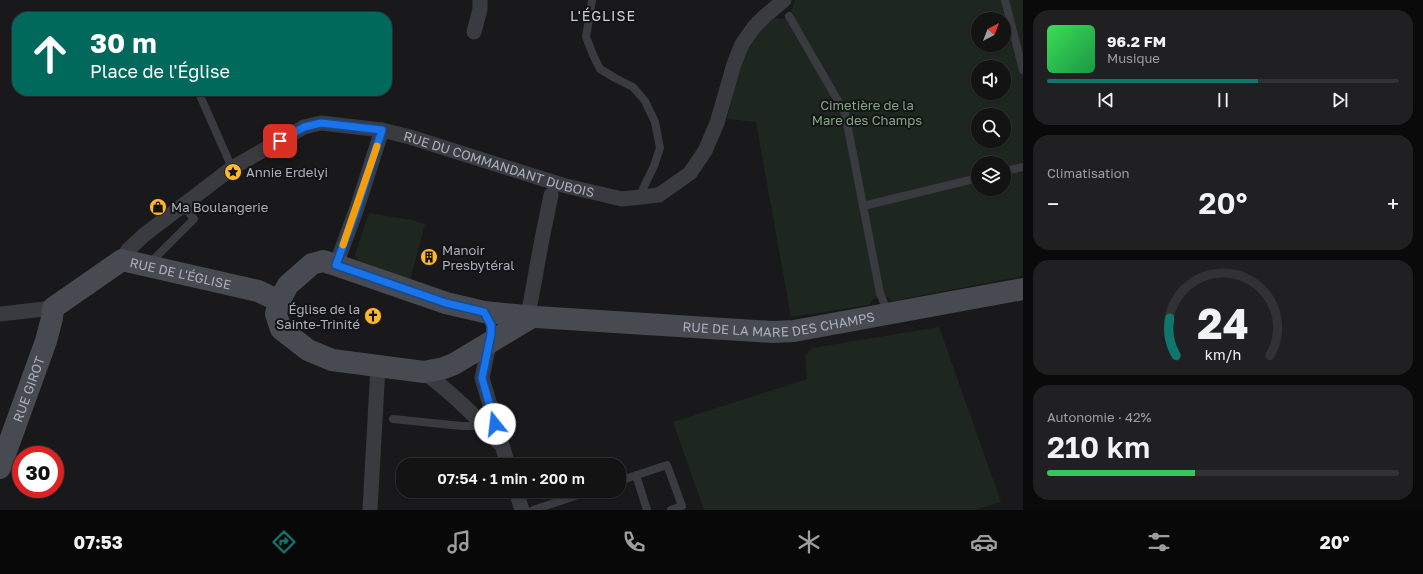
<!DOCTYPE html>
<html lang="fr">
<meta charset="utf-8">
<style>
body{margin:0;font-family:"Golos Text",sans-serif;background:#202022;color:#f1f3f6;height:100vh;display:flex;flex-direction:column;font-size:15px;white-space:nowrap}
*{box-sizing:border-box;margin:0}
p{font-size:13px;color:#9d9ea0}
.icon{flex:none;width:22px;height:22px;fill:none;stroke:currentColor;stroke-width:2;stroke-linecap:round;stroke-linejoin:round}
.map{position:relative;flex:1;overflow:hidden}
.side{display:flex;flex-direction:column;gap:10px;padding:10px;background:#0a0a0b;width:400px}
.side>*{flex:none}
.top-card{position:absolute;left:12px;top:12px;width:380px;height:84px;border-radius:16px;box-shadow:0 1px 3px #0004,0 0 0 1px #323234;background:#00695c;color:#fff;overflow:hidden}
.needle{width:26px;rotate:42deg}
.buttons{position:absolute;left:971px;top:12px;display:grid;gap:8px}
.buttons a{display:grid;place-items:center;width:40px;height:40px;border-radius:50%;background:#131314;box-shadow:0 1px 3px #0004,0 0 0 1px #323234;font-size:20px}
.speed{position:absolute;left:12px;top:446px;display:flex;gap:8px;font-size:20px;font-weight:700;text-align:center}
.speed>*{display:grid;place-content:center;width:52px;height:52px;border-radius:50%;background:#131314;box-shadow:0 1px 3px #0004,0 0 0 1px #323234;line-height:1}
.speed .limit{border:6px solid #d22;background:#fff;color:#111}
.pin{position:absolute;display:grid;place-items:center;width:34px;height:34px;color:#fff;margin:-17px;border-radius:8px;box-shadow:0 2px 6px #0006}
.me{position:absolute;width:44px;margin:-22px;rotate:344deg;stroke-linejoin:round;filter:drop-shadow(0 0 3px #0008)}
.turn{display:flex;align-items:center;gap:14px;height:84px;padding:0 12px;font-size:18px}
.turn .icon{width:52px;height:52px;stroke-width:2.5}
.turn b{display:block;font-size:28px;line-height:34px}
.big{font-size:30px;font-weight:600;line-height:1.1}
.side .card{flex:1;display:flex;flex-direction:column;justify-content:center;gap:6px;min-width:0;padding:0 14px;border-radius:16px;background:#202022}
.side .dial{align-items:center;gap:0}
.dial svg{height:104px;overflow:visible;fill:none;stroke:#323234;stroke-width:7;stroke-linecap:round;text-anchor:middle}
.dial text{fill:#f1f3f6;stroke:none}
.song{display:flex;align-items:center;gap:12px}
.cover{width:48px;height:48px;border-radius:6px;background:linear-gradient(135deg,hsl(130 70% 55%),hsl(140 70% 35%))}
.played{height:4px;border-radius:2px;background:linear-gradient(90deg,#0f766e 60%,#323234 60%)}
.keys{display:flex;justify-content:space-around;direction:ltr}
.heat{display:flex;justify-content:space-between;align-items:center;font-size:22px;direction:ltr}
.charge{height:6px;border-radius:3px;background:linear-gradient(90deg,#34c759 42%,#323234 0)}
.trip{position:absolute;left:396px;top:458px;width:230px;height:40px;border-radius:16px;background:#131314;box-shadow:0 1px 3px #0004,0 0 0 1px #323234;font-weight:600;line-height:40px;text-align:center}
.tab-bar{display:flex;height:64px;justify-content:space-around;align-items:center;background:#080808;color:#9d9ea0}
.tab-bar .icon{width:28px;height:28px}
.tab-bar .active{color:#0f766e}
.tab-bar b{font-size:18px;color:#f1f3f6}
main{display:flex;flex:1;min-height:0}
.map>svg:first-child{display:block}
.green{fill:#1e271f;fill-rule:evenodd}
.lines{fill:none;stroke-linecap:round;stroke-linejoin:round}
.lane{stroke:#393b41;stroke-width:8}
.street{stroke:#393b41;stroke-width:15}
.secondary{stroke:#474a51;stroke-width:22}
.route-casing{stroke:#114b97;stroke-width:10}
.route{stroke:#1a73e8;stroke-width:7}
.slow{stroke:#f59e0b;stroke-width:7}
.labels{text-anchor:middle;stroke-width:4;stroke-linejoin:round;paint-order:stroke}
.park-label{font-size:13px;fill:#80a882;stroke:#141416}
.street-label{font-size:13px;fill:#aab0bc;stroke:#141416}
.poi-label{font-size:13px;fill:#aab0bc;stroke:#141416;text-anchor:start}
.neighbourhood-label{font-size:14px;letter-spacing:1px;fill:#cccfd8;stroke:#141416}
</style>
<main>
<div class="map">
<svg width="1023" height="510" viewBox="0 0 1023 510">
<rect width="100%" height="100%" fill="#19191b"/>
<path class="green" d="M 795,0 L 1023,0 L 1023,276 L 892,301 L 888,297 L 873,299 L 869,305 L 791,317 L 756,122 L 727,119 L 739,67 L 746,52 L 758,31 L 775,18 C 791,22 791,10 795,0 ZM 978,19 L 1004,19 L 1004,45 L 978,45 ZM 978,67 L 1004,67 L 1004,93 L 978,93 ZM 978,115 L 1004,115 L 1004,141 L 978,141 ZM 978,163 L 1004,163 L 1004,189 L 978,189 Z
M 369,213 L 411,220 L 425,224 L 409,284 L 358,260 L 355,255 Z
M 939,327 L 1001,502 L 975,510 L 704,510 L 673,422 L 807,379 L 805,356 L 812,348 Z"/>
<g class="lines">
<path class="lane" d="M 592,0 L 586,37 L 594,57 L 600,69 L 615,78 L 633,87 L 645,101 L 655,122 L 660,148 L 654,166 L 639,197
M 1005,0 L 1023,70
M 789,16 L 845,113 L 880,293 L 888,313
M 198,91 L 232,168
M 1004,171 L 1023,167
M 863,206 L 978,178
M 149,264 L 194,219 L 183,205
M 393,419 L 462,426 L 485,426
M 636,475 L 647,510
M 619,481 L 667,465 L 682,506 L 671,510
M 533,510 L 590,491"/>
<g class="street">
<path d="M 474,32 L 480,9 L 480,0"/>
<path id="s1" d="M 122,260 L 128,250 L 144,235 L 232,168 L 304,127 L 321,123 L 382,130 L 410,137 L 562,185 L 622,199 L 659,195 L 690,173 L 705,151 L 717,123 L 734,64 L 742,44 L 754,27 L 765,16 L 784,0"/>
<path d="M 336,265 L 357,208 L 382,130"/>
<path d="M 0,314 L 53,308"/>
<path d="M 528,316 L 542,239 L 551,195"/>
<path d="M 489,344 L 482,378 L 508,465"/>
<path d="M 424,372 C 451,393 476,415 498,442"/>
<path d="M 516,491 L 522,510"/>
<path d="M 370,510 L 378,366"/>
</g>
<g class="secondary">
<path id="s2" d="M 532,317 L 454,364 L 444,368 L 424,372 L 332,360 L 308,350 L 281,329 L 276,314 L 279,301 L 288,285 L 312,264 L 323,261 L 336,265 L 446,303 L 484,312 L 536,317 L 773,332 L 794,331 L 1023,289"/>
<path id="s3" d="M 0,468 L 46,341 L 52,318 L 53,308 L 122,260 L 258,291 L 279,301"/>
</g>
</g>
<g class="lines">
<g class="route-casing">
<path id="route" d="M 280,141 L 304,127 L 321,123 L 382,130 L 357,208 L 336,265 L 446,303 L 484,312 L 491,325 L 491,334 L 482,378 L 495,424"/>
</g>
<use href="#route" class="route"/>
<path class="slow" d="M 343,245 L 377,146"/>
</g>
<defs>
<g id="sight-disc" transform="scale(0.9)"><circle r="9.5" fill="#ffb72d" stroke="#141416"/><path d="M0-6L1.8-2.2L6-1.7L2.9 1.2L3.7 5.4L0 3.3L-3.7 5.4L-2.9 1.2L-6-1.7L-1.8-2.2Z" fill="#111"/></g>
<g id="shop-disc" transform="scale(0.9)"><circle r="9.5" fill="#ffb72d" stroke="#141416"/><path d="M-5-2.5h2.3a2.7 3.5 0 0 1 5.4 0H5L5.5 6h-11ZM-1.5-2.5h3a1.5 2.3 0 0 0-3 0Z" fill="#111"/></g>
<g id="building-disc" transform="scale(0.9)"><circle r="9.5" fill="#ffb72d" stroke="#141416"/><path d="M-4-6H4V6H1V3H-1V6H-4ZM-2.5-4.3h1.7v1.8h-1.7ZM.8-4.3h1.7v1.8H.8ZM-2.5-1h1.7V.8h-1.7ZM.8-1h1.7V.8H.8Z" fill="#111"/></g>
<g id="church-disc" transform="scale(0.9)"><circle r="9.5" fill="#ffb72d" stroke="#141416"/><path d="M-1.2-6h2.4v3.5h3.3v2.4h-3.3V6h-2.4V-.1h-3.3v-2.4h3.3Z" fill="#111"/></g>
</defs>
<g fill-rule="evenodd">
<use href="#sight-disc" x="233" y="172"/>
<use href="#shop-disc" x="158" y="207"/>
<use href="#building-disc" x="429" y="257"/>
<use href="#church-disc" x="373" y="316"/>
</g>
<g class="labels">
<g class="park-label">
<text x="867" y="110">Cimetière de la<tspan x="867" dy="15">Mare des Champs</tspan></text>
</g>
<g class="street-label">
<text dy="5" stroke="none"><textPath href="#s1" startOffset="428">RUE DU COMMANDANT DUBOIS</textPath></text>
<text dy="5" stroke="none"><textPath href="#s3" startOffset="313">RUE DE L'ÉGLISE</textPath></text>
<text dy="5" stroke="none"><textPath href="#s2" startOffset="831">RUE DE LA MARE DES CHAMPS</textPath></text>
<text dy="5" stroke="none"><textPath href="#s3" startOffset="84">RUE GIROT</textPath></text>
</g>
<g class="poi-label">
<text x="246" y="177">Annie Erdelyi</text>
<text x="171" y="212">Ma Boulangerie</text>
<text x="442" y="255">Manoir<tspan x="442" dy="15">Presbytéral</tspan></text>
<text x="360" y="314" text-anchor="end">Église de la<tspan x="360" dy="15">Sainte-Trinité</tspan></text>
</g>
<g class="neighbourhood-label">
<text x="603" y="21">L'ÉGLISE</text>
</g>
</g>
</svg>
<div class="buttons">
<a><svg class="needle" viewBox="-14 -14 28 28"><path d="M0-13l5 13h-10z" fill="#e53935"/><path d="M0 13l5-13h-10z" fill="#9d9ea0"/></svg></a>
<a><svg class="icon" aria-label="sound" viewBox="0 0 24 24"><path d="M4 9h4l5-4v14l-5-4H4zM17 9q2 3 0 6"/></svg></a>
<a><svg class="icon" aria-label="search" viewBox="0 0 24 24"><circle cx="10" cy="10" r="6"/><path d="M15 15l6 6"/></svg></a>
<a><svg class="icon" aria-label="layers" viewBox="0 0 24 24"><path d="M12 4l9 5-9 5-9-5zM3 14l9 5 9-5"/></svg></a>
</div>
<div class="speed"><div class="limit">30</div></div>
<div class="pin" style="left:280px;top:141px;background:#d93025"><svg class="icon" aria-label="arrive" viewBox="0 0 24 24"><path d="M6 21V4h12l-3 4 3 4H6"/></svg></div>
<svg class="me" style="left:495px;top:424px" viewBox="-20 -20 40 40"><circle r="19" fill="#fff"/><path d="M0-13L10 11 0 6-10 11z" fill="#1a73e8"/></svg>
<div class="trip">07:54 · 1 min · 200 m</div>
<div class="top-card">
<div class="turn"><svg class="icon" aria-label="ahead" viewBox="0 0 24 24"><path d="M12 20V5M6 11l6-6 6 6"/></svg><div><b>30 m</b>Place de l'Église</div></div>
</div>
</div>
<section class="side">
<div class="card">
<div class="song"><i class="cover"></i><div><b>96.2 FM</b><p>Musique</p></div></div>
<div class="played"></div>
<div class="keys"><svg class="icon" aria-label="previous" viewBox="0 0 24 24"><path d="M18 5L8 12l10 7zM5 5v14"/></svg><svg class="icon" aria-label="pause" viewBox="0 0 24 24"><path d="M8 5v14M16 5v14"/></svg><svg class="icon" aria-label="next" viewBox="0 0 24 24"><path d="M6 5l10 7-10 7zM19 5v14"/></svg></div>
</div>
<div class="card"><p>Climatisation</p>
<div class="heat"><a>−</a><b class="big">20°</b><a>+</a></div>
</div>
<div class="card dial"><svg viewBox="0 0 100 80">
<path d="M14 69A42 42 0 1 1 86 69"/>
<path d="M14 69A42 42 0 0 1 9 40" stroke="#0f766e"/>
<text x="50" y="56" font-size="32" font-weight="700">24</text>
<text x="50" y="72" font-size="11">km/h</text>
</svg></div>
<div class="card"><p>Autonomie · 42%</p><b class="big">210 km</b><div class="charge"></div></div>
</section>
</main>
<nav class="tab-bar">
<b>07:53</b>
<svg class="icon active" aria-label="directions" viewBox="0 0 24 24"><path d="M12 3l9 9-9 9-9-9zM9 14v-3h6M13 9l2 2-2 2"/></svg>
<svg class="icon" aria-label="music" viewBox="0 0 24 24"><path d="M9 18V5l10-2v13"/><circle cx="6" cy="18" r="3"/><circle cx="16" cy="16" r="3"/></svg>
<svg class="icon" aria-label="phone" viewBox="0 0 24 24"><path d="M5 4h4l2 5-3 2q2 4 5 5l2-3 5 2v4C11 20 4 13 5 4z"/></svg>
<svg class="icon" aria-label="climate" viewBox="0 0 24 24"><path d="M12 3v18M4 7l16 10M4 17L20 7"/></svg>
<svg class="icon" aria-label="car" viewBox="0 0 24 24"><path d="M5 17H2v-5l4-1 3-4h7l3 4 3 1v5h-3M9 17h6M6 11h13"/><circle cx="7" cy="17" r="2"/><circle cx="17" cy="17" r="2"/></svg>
<svg class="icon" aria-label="filters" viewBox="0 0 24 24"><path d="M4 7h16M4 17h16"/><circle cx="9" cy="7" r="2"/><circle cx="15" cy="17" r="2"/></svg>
<b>20°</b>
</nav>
